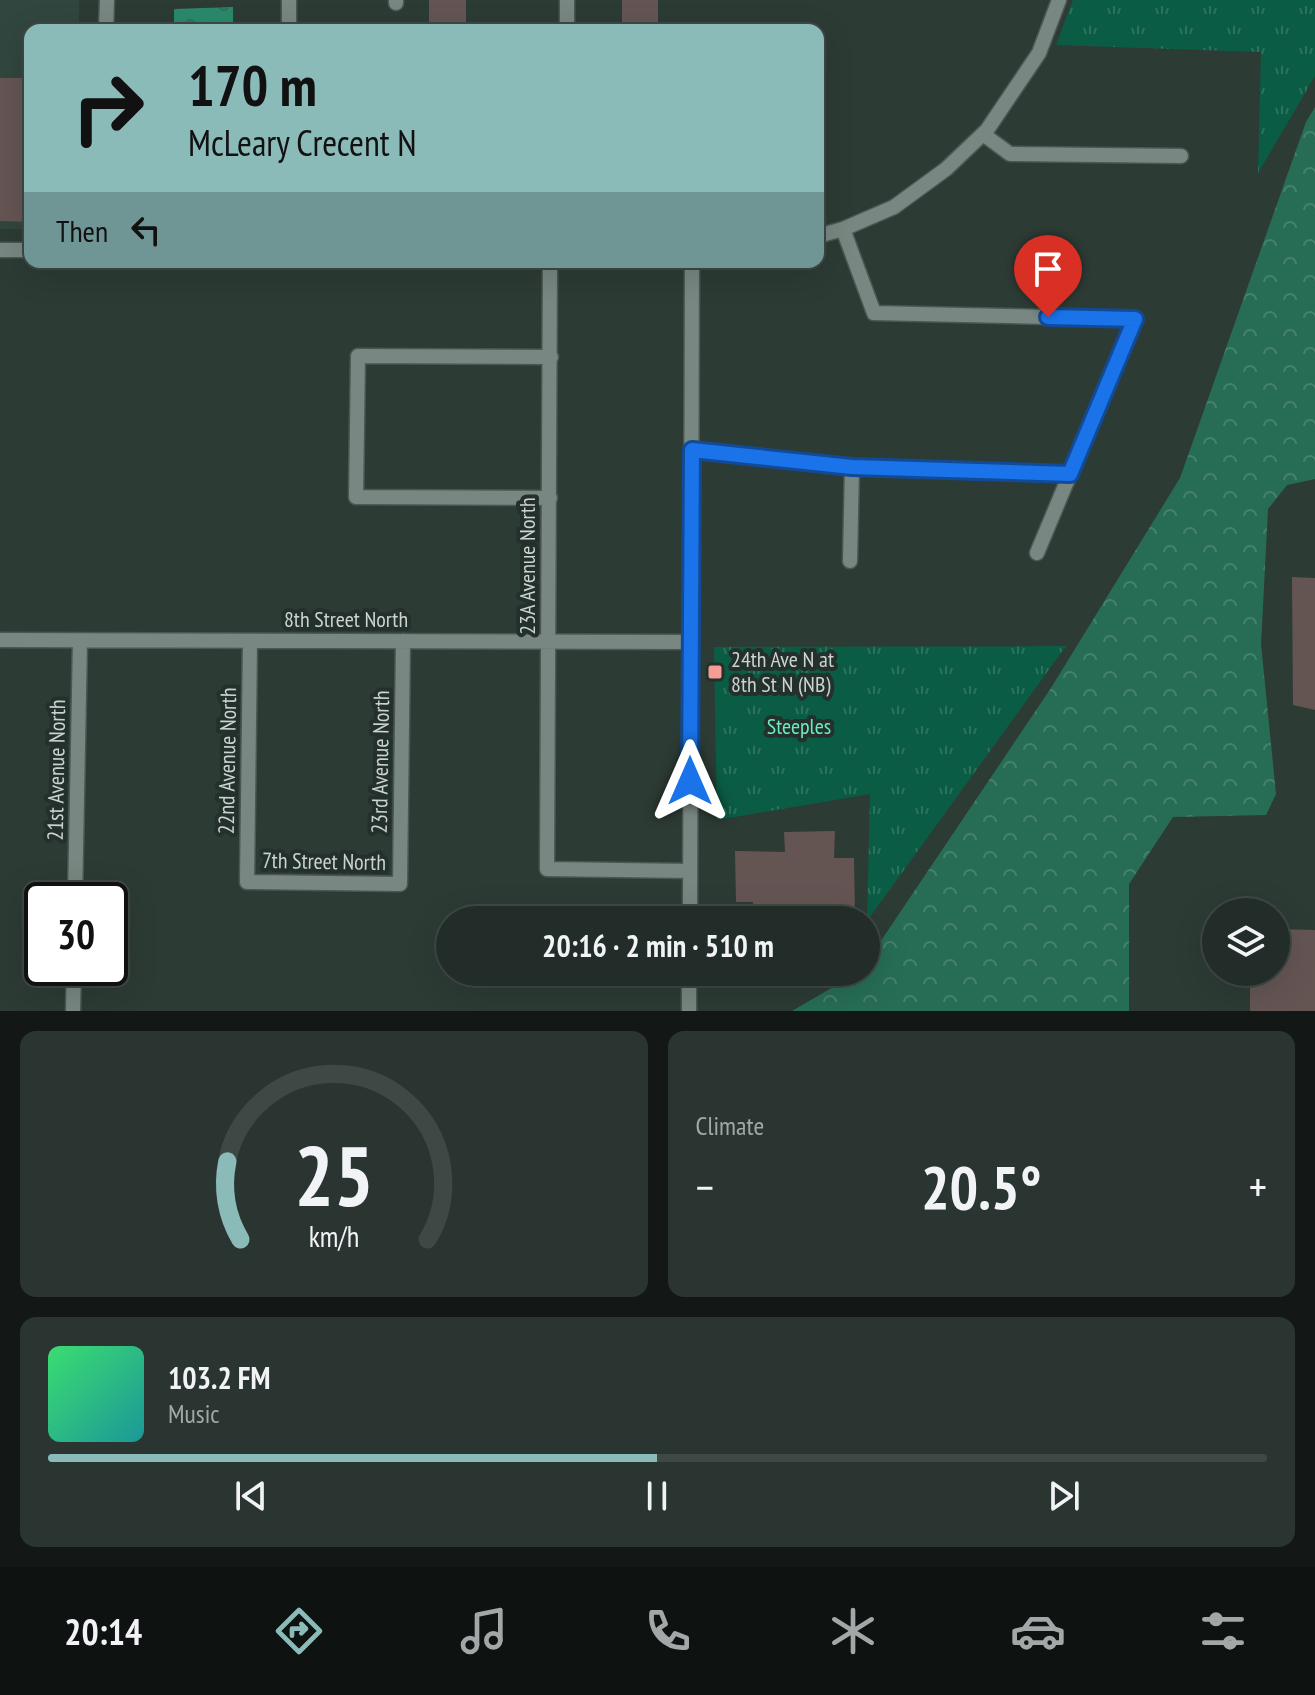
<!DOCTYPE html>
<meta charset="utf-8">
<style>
body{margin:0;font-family:"PT Sans Narrow",sans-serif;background:#2a3430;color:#f1f3f6;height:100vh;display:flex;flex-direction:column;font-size:30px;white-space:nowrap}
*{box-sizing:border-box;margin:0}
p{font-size:26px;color:#a2a7a8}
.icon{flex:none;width:44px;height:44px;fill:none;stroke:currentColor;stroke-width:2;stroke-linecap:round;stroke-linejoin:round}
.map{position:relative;height:1011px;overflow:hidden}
.drawer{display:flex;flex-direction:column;gap:20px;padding:20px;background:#131816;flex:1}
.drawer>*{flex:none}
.hud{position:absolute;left:24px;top:24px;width:800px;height:244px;border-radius:16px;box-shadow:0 8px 32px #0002,0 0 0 2px #3f4845;background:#8bbbb9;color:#111;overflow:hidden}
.tools{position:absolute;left:1202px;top:898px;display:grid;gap:16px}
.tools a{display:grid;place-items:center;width:88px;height:88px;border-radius:50%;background:#222c28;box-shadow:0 8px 32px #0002,0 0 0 2px #3f4845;font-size:40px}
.speed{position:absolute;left:24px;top:882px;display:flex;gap:16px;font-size:40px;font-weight:700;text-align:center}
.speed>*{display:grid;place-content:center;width:104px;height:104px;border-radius:50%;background:#222c28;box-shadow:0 8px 32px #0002,0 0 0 2px #3f4845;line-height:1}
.speed .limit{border:4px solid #111;border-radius:12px;background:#fff;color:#111}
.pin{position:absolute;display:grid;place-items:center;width:68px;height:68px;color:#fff;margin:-82px -34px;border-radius:50% 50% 50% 0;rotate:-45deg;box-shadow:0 0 8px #0007}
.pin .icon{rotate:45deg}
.me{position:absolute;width:88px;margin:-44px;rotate:0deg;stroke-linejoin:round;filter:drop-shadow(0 0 6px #0008)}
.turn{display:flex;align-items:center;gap:28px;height:168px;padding:0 32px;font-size:36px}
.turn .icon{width:104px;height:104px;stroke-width:2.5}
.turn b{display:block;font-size:56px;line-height:68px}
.then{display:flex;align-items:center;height:76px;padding:0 32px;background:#0003;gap:16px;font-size:30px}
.big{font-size:60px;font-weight:600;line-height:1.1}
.drawer .card{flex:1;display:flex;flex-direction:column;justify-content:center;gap:12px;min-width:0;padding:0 28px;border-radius:16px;background:#2a3430}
.drawer .dial{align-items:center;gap:0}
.dial svg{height:208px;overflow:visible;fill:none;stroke:#3f4845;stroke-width:7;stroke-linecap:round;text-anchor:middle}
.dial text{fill:#f1f3f6;stroke:none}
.song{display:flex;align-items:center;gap:24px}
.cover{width:96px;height:96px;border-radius:12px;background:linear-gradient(135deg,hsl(140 70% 55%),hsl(180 70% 35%))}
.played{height:8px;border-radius:4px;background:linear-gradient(90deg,#8bbbb9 50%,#3f4845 50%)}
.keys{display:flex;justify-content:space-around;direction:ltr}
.heat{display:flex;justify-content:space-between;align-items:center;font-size:44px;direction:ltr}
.drawer .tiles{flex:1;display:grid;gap:20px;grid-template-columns:1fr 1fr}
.card:last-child{grid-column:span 2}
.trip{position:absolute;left:436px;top:906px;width:444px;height:80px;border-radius:40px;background:#222c28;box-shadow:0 8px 32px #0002,0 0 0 2px #3f4845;font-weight:600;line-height:80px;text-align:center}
.tab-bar{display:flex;height:128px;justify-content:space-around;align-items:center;background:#0e1210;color:#a2a7a8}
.tab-bar .icon{width:56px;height:56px}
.tab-bar .current{color:#8bbbb9}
.tab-bar b{font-size:36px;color:#f1f3f6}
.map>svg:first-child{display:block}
.built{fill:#31463e}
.grass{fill:url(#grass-tufts)}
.forest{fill:url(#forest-crowns)}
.water{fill:url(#water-ripples)}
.building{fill:#645553}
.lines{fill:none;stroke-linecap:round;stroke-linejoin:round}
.minor-casing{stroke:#4c5753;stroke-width:17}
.minor{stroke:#788781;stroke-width:14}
.route-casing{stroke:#114b97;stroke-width:20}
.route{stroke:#1a73e8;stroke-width:14}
.poi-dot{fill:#f59c95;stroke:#23302b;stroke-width:3}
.labels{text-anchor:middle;stroke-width:8;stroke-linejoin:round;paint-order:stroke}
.street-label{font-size:22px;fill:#ccd4d0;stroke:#23302b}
.poi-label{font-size:22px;fill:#ccd4d0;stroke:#23302b;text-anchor:start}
.park-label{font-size:22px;fill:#6decbf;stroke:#23302b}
</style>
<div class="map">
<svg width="1315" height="1011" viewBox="0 0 1315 1011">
<defs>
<pattern id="grass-tufts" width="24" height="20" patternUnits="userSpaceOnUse" patternTransform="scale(2)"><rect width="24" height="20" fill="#0b5c45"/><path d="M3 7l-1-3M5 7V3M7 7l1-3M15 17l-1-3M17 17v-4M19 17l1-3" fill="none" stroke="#2d725f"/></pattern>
<pattern id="forest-crowns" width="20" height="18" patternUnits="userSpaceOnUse" patternTransform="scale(2)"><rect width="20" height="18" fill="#276d56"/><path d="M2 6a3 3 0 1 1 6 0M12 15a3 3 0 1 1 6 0" fill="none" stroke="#45816d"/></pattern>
<pattern id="water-ripples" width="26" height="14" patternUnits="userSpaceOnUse" patternTransform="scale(2)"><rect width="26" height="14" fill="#2a896b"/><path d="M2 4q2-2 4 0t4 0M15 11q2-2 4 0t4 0" fill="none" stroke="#316f5b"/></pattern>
</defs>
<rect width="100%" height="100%" fill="#2d3b35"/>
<path class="built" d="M 0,0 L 79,0 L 79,30 L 30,30 L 30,229 L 0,229 Z"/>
<path class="grass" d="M 1073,0 L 1315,0 L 1315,76 L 1258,173 L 1261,52 L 1056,45 Z
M 1066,646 L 867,921 L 870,794 L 717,820 L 714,647 Z"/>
<path class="forest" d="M 1315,107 L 1315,479 L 1287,485 L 1268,509 L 1261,644 L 1276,794 L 1266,815 L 1173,817 L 1129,884 L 1129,1011 L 792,1011 L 859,972 L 866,972 L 866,963 L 1051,688 L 1180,478 L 1306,122 Z"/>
<path class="water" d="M 233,7 L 233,30 L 174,30 L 174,9 Z"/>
<path class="building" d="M 429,0 L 466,0 L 466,30 L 429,30 Z
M 622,0 L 658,0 L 658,25 L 622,27 Z
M 0,78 L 30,78 L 30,222 L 0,221 Z
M 1292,577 L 1315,578 L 1315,710 L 1293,705 Z
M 835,831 L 834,858 L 854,858 L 855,920 L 753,920 L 753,902 L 736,902 L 735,851 L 785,852 L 784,832 Z
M 1276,929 L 1315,930 L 1315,1011 L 1250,1011 L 1250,985 L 1233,983 L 1233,972 L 1276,972 Z"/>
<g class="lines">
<g class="minor-casing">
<path id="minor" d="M 567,0 L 567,30
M 396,3 L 396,0
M 106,30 L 107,0
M 289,30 L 289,0
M 983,134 L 1010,154 L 1181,156
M 818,236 L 843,229 L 894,207 L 946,169 L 987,130 L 1039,53 L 1059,0
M 0,250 L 30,250
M 550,262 L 547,869 L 690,871
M 692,450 L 852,467 L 1070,474 L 1135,319 L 874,313 L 843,229
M 550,498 L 356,497 L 358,356 L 551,357
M 1037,553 L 1070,474
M 850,561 L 852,467
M 0,640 L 691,642
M 250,641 L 247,882 L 400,884 L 403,641
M 75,900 L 80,641
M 690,920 L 692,262
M 73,1011 L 74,968
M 689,1011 L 689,972"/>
</g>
<use href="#minor" class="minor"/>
</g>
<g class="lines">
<g class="route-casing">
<path id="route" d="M 690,781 L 692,450 L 852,467 L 1070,474 L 1135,319 L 1048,317"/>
</g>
<use href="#route" class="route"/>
</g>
<rect class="poi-dot" x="707" y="664" width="16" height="16" rx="4"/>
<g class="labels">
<g class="street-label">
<text transform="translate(527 566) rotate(-90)" y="8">23A Avenue North</text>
<text x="346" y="627">8th Street North</text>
<text transform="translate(227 761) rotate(-89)" y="8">22nd Avenue North</text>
<text transform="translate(380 762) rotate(-89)" y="8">23rd Avenue North</text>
<text transform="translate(56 770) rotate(-89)" y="8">21st Avenue North</text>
<text transform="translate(324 861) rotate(1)" y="8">7th Street North</text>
</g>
<g class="poi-label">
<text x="731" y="667">24th Ave N at<tspan x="731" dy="25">8th St N (NB)</tspan></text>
</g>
<g class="park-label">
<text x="799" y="734">Steeples</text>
</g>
</g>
</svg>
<div class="tools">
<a><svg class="icon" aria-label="layers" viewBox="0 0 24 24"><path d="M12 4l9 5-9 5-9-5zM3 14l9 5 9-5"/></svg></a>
</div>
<div class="speed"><div class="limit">30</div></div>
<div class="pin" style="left:1048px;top:317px;background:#d93025"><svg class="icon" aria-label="arrive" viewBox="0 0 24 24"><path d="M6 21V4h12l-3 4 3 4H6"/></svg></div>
<svg class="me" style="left:690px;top:781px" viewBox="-20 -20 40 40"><path d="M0-17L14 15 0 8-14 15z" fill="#1a73e8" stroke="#fff" stroke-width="4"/></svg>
<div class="trip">20:16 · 2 min · 510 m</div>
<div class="hud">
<div class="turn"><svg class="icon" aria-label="right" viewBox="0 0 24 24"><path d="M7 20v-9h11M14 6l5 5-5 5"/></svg><div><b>170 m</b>McLeary Crecent N</div></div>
<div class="then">Then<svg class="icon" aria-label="left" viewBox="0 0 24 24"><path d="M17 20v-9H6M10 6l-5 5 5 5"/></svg></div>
</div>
</div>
<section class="drawer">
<div class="tiles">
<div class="card dial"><svg viewBox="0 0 100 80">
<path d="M14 69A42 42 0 1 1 86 69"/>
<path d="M14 69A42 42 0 0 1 9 39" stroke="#8bbbb9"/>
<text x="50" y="56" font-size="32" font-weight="700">25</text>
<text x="50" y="72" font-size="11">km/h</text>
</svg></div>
<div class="card"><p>Climate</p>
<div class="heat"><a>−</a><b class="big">20.5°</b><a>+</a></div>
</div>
<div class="card">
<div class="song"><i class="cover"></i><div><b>103.2 FM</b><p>Music</p></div></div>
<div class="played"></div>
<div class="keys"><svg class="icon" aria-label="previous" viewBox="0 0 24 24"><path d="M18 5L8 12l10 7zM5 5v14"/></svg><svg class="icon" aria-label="pause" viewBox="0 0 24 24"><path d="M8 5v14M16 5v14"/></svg><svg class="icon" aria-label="next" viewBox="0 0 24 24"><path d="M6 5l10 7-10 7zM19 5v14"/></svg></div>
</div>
</div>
</section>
<nav class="tab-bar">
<b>20:14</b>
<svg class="icon current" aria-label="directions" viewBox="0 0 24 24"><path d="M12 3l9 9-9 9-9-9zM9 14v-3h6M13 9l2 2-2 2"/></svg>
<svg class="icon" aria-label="music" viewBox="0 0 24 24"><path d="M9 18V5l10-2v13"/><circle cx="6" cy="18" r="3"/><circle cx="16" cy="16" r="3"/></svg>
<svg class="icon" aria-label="phone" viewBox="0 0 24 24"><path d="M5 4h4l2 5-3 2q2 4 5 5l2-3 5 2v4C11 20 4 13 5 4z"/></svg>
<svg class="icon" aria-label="climate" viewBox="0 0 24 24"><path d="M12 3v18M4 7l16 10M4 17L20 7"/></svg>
<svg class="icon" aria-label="car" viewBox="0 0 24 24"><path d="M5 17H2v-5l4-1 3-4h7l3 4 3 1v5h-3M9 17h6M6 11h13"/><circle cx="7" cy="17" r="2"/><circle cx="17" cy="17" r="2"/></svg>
<svg class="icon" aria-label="filters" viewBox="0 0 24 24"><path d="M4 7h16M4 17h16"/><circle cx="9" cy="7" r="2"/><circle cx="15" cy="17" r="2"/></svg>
</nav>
